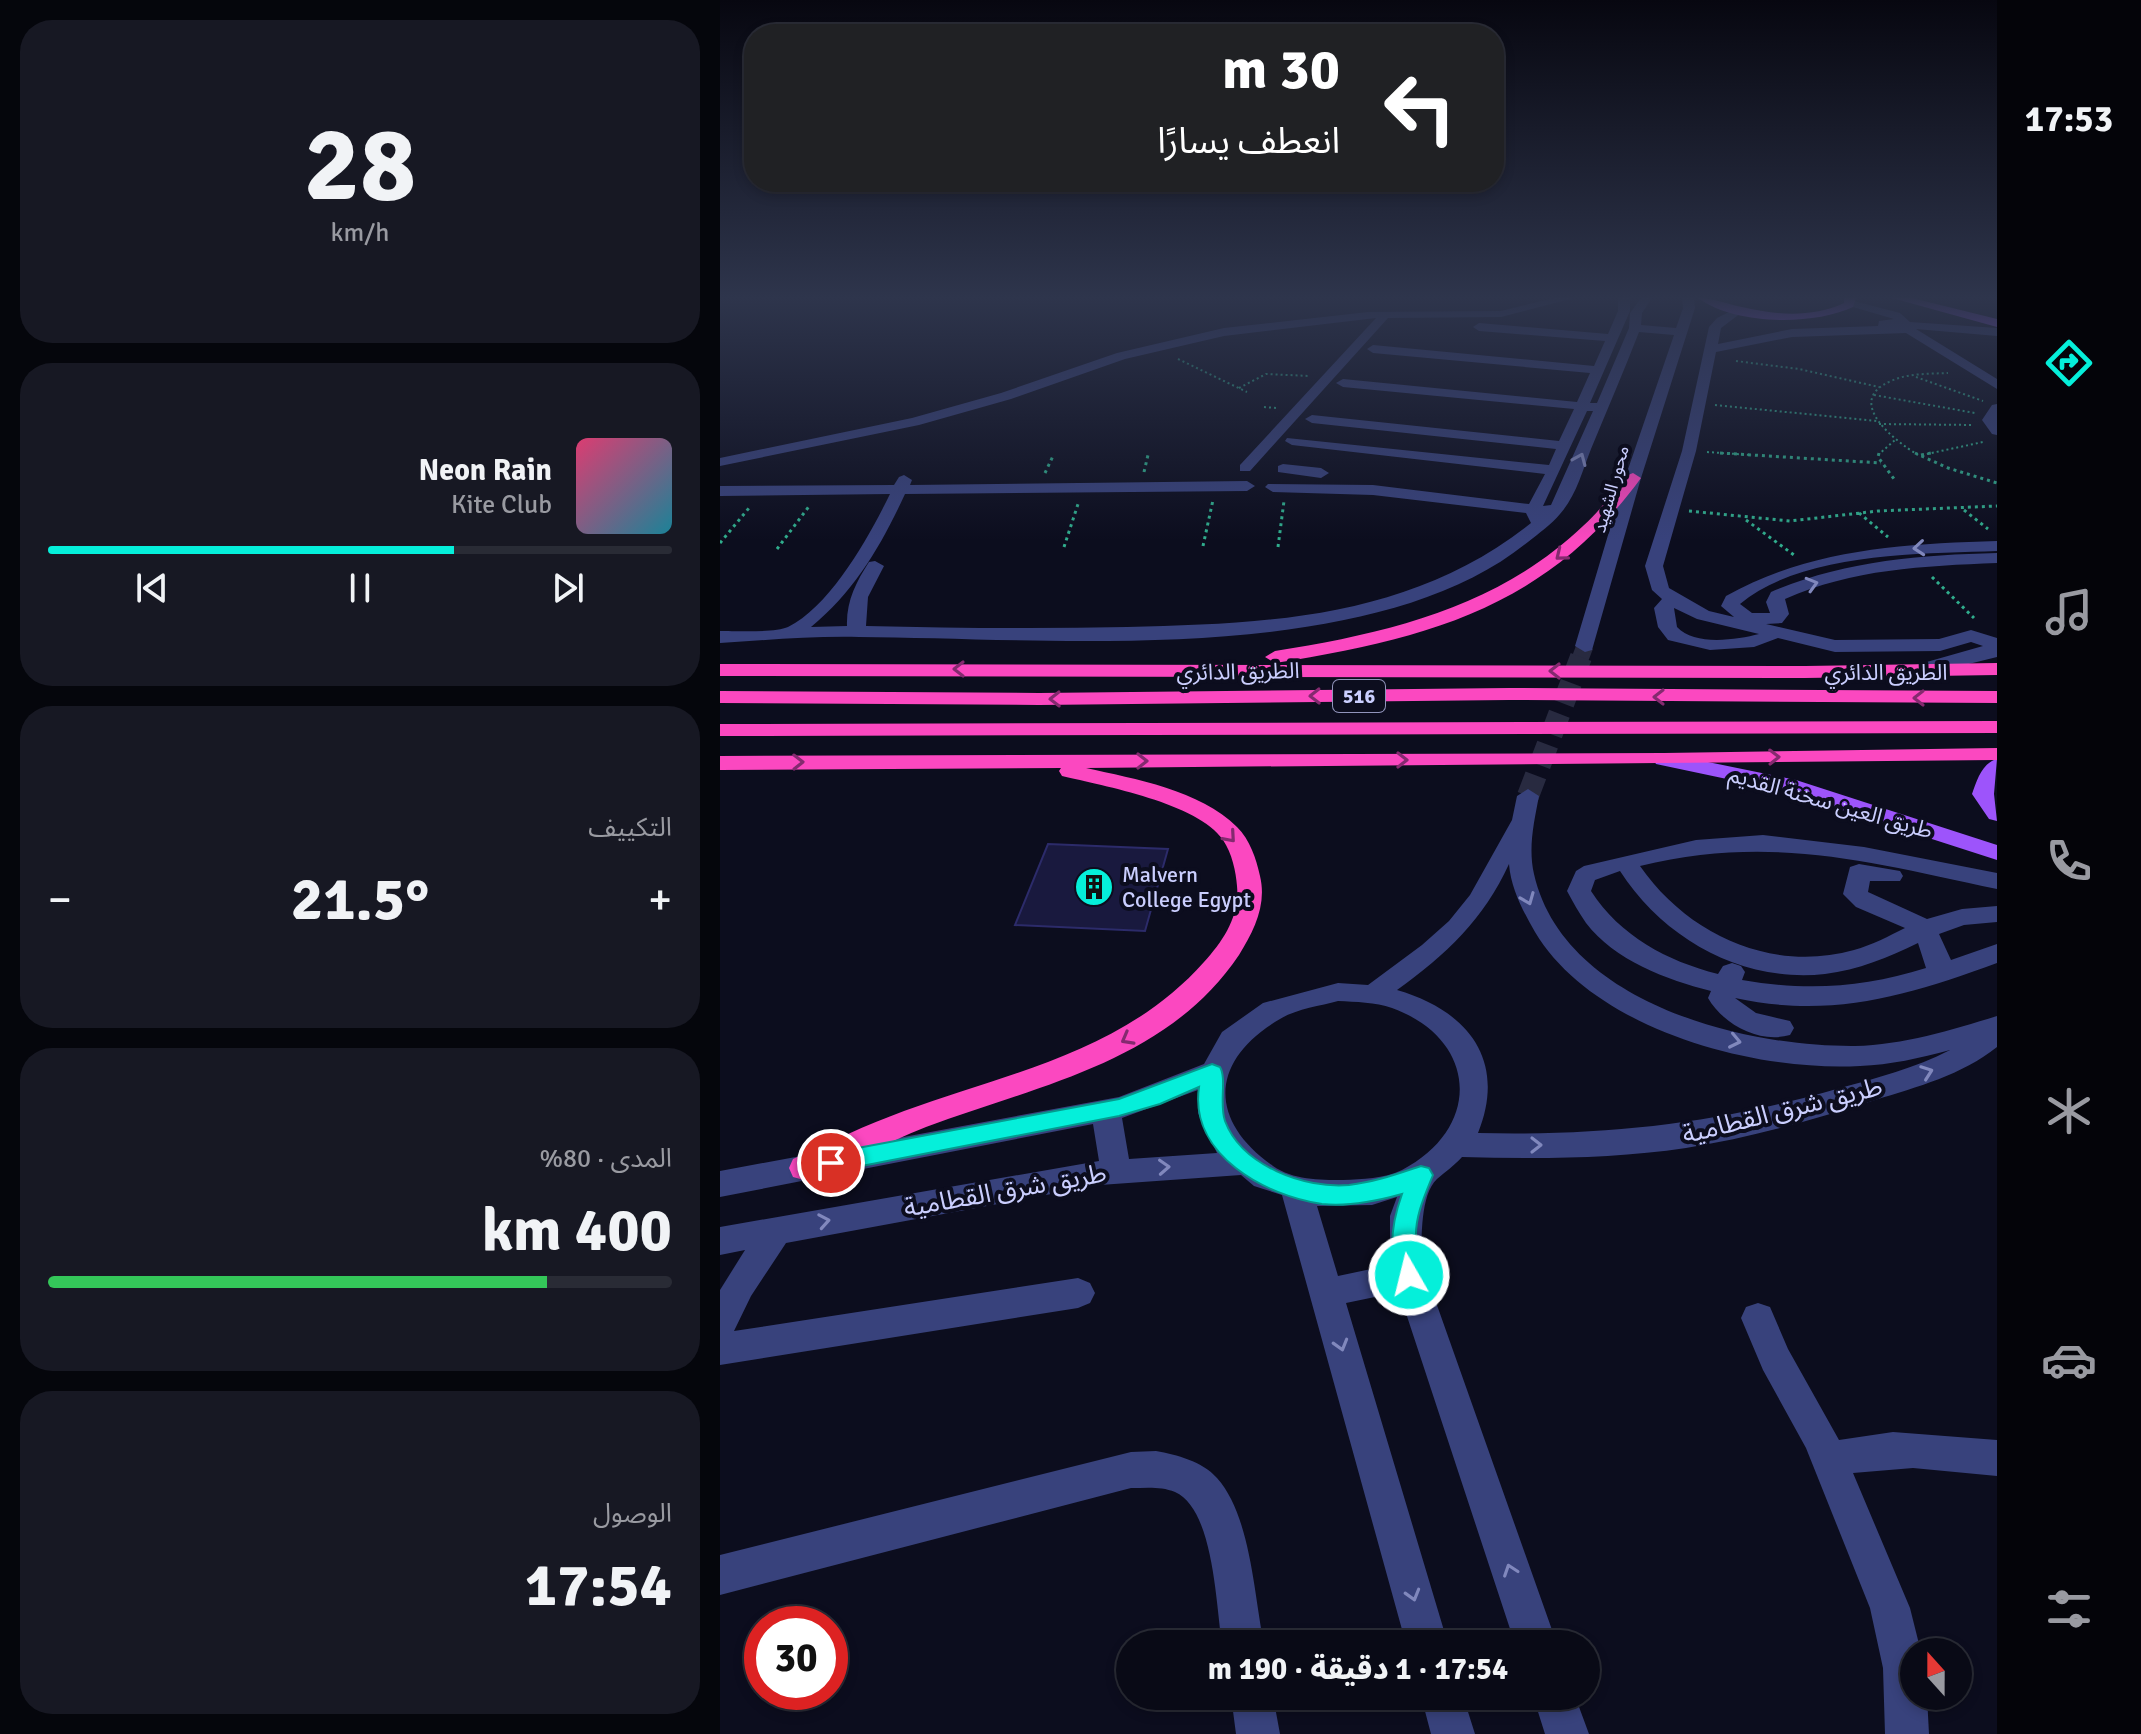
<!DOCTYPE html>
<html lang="ar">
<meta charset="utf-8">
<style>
body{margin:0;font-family:Signika,"Noto Sans Arabic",sans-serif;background:#171823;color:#f1f3f6;direction:rtl;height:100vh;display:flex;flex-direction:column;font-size:30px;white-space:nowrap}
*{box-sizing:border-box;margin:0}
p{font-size:26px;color:#999aa1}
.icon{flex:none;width:44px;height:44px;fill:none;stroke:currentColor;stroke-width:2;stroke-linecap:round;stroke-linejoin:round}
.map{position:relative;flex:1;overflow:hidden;direction:ltr}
.details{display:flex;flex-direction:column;gap:20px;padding:20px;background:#05060c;width:720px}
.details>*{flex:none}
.top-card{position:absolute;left:24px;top:24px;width:760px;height:168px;border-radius:32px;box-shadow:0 4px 12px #0003,0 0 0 2px #292b35;direction:rtl;background:#202124;color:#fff;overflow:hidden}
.needle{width:52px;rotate:339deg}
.fabs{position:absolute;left:1180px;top:1638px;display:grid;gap:16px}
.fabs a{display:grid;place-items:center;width:72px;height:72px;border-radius:50%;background:#090a16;box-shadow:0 4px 12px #0003,0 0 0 2px #292b35;font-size:40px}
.speed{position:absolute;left:24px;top:1606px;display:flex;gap:16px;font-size:40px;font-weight:700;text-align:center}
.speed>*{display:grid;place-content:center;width:104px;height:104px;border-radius:50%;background:#090a16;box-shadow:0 4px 12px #0003,0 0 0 2px #292b35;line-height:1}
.speed .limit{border:12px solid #d22;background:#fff;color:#111}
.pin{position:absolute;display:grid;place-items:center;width:68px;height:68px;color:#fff;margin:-34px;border:4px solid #fff;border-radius:50%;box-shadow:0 2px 8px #0007}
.me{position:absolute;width:88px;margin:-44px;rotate:352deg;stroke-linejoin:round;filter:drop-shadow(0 0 6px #0008)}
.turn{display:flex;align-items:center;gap:28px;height:168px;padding:0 32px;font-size:36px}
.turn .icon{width:104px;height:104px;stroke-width:2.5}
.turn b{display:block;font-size:56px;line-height:68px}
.big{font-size:60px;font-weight:800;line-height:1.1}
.details .tile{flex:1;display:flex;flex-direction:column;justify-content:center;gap:12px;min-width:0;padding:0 28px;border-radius:32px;background:#171823}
.details .dial{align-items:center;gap:0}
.dial b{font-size:104px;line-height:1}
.song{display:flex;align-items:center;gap:24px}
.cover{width:96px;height:96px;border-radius:12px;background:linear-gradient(135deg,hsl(340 70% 55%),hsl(190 70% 35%))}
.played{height:8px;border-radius:4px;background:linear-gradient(90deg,#05efda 65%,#292b35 65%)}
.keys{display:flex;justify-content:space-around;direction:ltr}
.heat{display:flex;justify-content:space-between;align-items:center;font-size:44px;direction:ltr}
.charge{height:12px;border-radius:6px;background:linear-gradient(90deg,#34c759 80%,#292b35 0)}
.trip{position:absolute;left:396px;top:1630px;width:484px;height:80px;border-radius:40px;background:#090a16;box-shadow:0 4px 12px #0003,0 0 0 2px #292b35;font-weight:800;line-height:80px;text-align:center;direction:rtl}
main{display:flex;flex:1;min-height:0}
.menu{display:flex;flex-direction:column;width:144px;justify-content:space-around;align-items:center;background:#040409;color:#999aa1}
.menu .icon{width:56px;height:56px}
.menu .selected{color:#05efda}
.menu b{font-size:36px;color:#f1f3f6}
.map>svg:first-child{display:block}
.building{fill:#19193e;stroke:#2c2b6a;stroke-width:2}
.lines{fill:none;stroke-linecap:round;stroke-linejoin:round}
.minor-tunnel-far1{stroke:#282a40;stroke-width:17;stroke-dasharray:17 8;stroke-linecap:butt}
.minor-tunnel{stroke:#282a40;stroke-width:22;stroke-dasharray:22 11;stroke-linecap:butt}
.path-far1{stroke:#30ad8d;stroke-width:2;stroke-dasharray:2 3;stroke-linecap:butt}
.path{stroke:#30ad8d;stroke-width:3;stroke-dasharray:3 4;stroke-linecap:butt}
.minor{fill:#38427c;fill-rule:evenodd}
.major{fill:#9d54fb;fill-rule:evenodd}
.highway{fill:#fb48c0;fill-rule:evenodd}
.oneway{stroke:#8188bd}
.oneway2{stroke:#842a6f}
.route{fill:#05efda;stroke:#039b8e;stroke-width:2}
.labels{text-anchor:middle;stroke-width:8;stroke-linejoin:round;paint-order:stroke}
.far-street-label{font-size:18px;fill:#cacefe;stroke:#0c0d1e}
.shield{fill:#0c0d1e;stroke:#9194bb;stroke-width:2}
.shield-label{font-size:20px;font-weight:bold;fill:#cacefe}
.street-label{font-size:22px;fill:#cacefe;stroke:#0c0d1e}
.poi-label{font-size:22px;fill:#cacefe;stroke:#0c0d1e;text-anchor:start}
.near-street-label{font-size:26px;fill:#cacefe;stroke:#0c0d1e}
</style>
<main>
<nav class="menu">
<b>17:53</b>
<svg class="icon selected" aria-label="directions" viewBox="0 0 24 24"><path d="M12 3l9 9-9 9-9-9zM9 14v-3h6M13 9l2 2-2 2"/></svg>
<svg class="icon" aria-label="music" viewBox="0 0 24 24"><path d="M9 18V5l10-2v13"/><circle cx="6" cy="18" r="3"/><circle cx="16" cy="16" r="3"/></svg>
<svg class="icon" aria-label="phone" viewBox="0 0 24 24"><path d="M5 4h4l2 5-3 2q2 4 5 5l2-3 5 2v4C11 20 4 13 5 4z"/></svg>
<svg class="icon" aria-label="climate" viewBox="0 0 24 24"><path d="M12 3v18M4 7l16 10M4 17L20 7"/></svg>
<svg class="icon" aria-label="car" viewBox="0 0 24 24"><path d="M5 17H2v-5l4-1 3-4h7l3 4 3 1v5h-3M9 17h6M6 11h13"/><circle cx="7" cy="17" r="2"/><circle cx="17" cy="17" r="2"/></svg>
<svg class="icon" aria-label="filters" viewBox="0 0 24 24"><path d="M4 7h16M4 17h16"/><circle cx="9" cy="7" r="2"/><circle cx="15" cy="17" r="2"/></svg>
</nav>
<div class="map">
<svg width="1277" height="1734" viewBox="0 0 1277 1734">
<rect width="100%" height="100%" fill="#0c0d1e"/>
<path class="building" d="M 328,844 L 448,849 L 425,931 L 295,925 Z"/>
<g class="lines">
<path class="minor-tunnel-far1" d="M 860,659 L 865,646"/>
<path class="minor-tunnel" d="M 808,796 L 861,657"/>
<path class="path-far1" d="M 458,359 L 527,392
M 1016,361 L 1079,369 L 1159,387
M 1196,377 L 1263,401
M 519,388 L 546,374 L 590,376
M 1154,395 L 1255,413
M 995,405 L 1157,421
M 544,407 L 557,408
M 1159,424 L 1253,425
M 987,452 L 1032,455
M 1158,455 L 1175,440
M 1198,455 C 1175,441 1123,401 1171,381 C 1188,373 1209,374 1228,373
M 1202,455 L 1263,442"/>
<path class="path" d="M 1000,453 L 1161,463
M 1159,453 L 1158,457 L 1174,479
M 1195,453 L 1228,468 L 1277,483
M 1201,455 L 1211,453
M 424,472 L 428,455
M 325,473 L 333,456
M 1244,510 L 1268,529
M 969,511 L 1070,521 L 1158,511 L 1277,506
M 1139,513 L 1168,537
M 1026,520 L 1074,555
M 0,543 L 29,508
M 483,546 L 493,500
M 344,547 L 359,501
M 558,547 L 564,501
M 57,549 L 90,505
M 1212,577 L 1254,618"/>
<path class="minor" d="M 834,298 L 854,298 L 781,317 L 668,318 L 530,471 L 520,471 L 520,465 L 656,318 L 504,336 L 405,359 L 291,399 L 199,425 L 0,466 L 0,458 L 192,418 L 281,393 L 397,353 L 504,328 L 648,312 L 781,311 Z
M 898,298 L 910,298 L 910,311 L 870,403 L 877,403 L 909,328 L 910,313 L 921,298 L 932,298 L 922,313 L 921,325 L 956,328 L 963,308 L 962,298 L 974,298 L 975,308 L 921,478 L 872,650 L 865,652 L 855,646 L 905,478 L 954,335 L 919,332 C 904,371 887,410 871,449 C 862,472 856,496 840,514 C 831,525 819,533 808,542 C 652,669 332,638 139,637 C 92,636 46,640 0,643 L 0,631 C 16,631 55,633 68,627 C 111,606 150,535 170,494 L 0,496 L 0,486 L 174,485 L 179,477 L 184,475 L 192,480 L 190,485 L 527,481 L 535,486 L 527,491 L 185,494 C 162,544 135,591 91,627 L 127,626 C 126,602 136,582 149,562 L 155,561 L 164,566 L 148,597 L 146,626 C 233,628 320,629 407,627 C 552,624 693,617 811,523 L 806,513 L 653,495 L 553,492 L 545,487 L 548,484 L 653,485 L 809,504 L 825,474 L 572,445 L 565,441 L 567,438 L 829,465 L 836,449 L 592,423 L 585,419 L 592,415 L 839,441 L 854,409 L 623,387 L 616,383 L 623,379 L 857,402 L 870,373 L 653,353 L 647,349 L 653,345 L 874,366 L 885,341 L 759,331 L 753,327 L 759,323 L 888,334 L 898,311 ZM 867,411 L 873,411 L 831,505 L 823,506 Z
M 1130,300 L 1180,313 L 1190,322 L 1277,328 L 1277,336 L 1196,329 L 1277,379 L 1277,389 L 1186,333 L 1072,337 L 996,352 L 976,451 L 943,566 L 949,588 L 989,611 L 1014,617 L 1001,606 L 1006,596 C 1090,549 1182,544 1277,541 L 1277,551 C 1199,554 1083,552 1020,604 L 1032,613 L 1050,613 L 1046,602 L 1051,592 C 1123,561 1199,555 1277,553 L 1277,563 C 1204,566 1132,569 1065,599 L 1069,614 L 1062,623 L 1046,624 L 1115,640 L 1219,639 L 1251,630 L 1277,638 L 1277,657 L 1196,677 L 1186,671 L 1189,667 L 1263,646 L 1251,642 L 1220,651 L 1115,652 L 1058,638 L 1034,647 L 990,650 L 948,640 L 938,627 L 934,608 L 942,599 L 932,590 L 925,566 L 962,451 L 989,327 L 997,318 L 1019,307 L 1025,310 L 1001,328 L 998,344 L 1072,329 L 1158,326 L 1159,321 L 1174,319 L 1126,305 L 1126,301 ZM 954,608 L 977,619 L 1039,634 C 1016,640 974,646 957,627 Z
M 1277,404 L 1277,435 L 1272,434 L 1262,420 L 1272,405 Z
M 563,464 L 601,468 L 609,473 L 601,478 L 558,472 L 558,466 Z
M 808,789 L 819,796 C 814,822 808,848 814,874 C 843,1002 1022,1047 1135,1046 C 1183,1045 1231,1030 1277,1016 L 1277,1047 C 1242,1075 1197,1087 1155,1100 C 1093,1120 1030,1138 966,1148 C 892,1159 816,1159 742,1157 C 734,1166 726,1171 717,1179 C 700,1195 702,1238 701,1260 L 837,1644 L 795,1644 L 679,1292 L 626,1303 L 728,1644 L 686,1644 L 562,1195 L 534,1186 L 521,1175 L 380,1185 L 66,1243 L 31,1296 L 14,1331 L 358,1278 L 370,1283 L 375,1293 L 370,1303 L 358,1308 L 0,1365 L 0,1290 L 25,1250 L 0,1255 L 0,1227 L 379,1161 L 373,1124 L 0,1197 L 0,1171 L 399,1097 L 484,1064 L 502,1032 L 543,1003 L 618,983 L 648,985 L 702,945 L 729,921 L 750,895 L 792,820 L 797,796 ZM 789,864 C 791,889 803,911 815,932 C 873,1029 1033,1072 1140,1066 C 1170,1065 1200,1058 1230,1050 C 1195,1068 1157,1078 1120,1088 C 996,1124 886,1136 758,1133 C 787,1061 749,1011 677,990 C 726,955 764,919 789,864 ZM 618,1001 C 636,1002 655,1002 672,1008 C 758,1039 763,1128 682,1170 C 663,1179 643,1179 623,1180 C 599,1180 573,1180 553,1166 C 486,1119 491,1059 560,1019 C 576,1009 600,1006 618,1001 ZM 478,1090 L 478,1113 L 497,1153 L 409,1159 L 402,1118 ZM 677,1197 L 670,1216 L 670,1265 L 618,1276 L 597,1206 L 652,1205 Z
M 1043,835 L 1144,847 L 1277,873 L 1277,889 C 1150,862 1051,834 920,866 C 968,935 1052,973 1134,950 C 1152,945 1169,936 1185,928 L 1136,907 L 1123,894 L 1130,867 L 1139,864 L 1180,871 L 1183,876 L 1180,881 L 1150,881 L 1148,892 L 1207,919 L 1242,909 L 1277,906 L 1277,922 L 1244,925 L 1219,934 L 1231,960 L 1277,944 L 1277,963 C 1187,996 1111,1019 1015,998 L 1036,1013 L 1070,1021 L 1074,1028 L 1070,1035 C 1039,1044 1003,1024 988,998 L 991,991 C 947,980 894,960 866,923 C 859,913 853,902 847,891 L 856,871 L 864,866 L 976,840 ZM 900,871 C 944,939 1022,983 1105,974 C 1138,970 1169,957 1198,943 L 1206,968 C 1143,988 1086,991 1022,980 L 1025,972 L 1021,966 L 1012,963 L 1003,966 L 998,974 C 947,961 900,936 871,891 L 875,880 Z
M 1038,1303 L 1050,1307 L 1068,1349 L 1119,1440 L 1173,1432 L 1277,1440 L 1277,1476 L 1193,1468 L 1133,1473 L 1190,1608 L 1201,1652 L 1194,1652 L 1194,1696 L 1207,1696 L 1209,1734 L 1165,1734 L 1163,1668 L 1150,1608 L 1086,1448 L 1043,1370 L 1021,1318 L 1026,1307 Z
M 436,1451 C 457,1455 482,1461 497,1478 C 531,1516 534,1596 544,1644 L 502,1644 C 496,1606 494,1509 455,1492 C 441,1486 425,1488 411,1488 L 0,1595 L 0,1555 L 411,1452 Z
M 511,1696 L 553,1696 L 560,1734 L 516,1734 Z
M 701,1696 L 743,1696 L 755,1734 L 711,1734 Z
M 813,1696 L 855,1696 L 869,1734 L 825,1734 Z"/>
<path class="major" d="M 978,298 C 994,298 1006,304 1022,307 C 1055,315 1092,318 1124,303 L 1124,298 L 1136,298 L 1133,307 C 1092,326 1015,325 978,298 Z
M 1172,298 L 1192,298 L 1277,319 L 1277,327 Z
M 944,753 L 1076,780 L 1277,845 L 1277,860 L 1063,791 L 936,764 L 933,759 Z
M 1277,759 L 1274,794 L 1277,821 L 1269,819 L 1252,794 C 1257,780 1262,763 1277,759 Z"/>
<path class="highway" d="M 913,473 L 921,478 C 826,608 706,639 555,663 L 545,657 L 555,651 C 668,633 778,607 863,526 C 880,511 893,492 908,475 Z
M 1277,663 L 1277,675 L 1085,678 L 0,676 L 0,664 L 1085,666 Z
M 789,688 L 1277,691 L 1277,703 L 789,700 L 319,705 L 0,703 L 0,691 L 319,693 Z
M 1277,721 L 1277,733 L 0,736 L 0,724 Z
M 1277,748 L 1277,760 L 366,768 C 415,779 480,790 517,827 C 530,840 536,858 540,876 C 547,905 534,931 519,955 C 447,1062 319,1085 206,1127 C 165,1143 126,1166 84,1180 L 73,1177 L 69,1168 L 73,1159 C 110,1142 146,1125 184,1111 C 292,1072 405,1051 484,962 C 503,941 520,916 517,886 C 516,872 512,853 503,840 C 478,803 384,786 342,776 L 339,771 L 341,768 L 0,770 L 0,756 L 944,753 Z"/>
</g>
<defs><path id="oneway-chevron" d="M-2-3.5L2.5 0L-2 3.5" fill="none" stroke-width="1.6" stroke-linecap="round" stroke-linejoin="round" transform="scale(2)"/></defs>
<g class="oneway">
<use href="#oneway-chevron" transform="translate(860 459) rotate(-67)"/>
<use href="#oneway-chevron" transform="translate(1199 548) rotate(175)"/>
<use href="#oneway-chevron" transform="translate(1092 584) rotate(-16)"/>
<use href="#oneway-chevron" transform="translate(808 899) rotate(68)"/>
<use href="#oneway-chevron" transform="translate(1015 1041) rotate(12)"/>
<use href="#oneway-chevron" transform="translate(1207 1072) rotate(-20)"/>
<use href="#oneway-chevron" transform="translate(816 1145)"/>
<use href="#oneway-chevron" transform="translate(444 1167) rotate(-3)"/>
<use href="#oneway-chevron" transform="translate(104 1221) rotate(-10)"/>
<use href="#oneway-chevron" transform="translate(621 1345) rotate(74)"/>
<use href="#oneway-chevron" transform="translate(790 1570) rotate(-109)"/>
<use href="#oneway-chevron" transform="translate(693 1595) rotate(74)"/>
</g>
<g class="oneway2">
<use href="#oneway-chevron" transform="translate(841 555) rotate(141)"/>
<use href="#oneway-chevron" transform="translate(239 669) rotate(180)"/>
<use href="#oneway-chevron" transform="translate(835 671) rotate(-180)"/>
<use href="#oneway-chevron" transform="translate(595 696) rotate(179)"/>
<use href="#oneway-chevron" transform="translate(939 697) rotate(-180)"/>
<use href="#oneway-chevron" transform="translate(1199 698) rotate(180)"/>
<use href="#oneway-chevron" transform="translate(335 699) rotate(179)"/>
<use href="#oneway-chevron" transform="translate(1054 757) rotate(-1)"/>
<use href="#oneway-chevron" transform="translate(682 760)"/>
<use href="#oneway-chevron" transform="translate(422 761)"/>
<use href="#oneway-chevron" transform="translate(78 762) rotate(-1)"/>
<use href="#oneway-chevron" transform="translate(510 837) rotate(49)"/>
<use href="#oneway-chevron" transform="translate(407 1039) rotate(151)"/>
</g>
<linearGradient id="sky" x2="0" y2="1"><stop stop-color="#070710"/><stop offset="0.55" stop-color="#2e354c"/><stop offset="1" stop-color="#2e354c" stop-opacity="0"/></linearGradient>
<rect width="1277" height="541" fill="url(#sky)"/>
<path class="route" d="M 492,1064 L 500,1067 C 507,1079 499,1104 505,1121 C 522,1166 585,1189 629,1185 C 655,1182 677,1174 701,1166 L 709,1168 L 713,1175 C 705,1195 695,1216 696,1238 C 696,1253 705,1268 698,1282 L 689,1286 L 680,1282 C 667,1254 672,1222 682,1194 C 657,1201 628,1207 602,1204 C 546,1196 469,1155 479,1087 L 440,1104 L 399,1116 L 111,1172 L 103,1169 L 99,1163 L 103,1156 L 111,1153 L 399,1099 Z"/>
<defs>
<g id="building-disc" transform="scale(2)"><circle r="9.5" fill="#05efda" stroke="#0c0d1e"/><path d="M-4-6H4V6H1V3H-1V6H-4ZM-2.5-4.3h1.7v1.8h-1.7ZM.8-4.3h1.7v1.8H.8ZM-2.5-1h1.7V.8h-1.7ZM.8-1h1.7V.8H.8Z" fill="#111"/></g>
</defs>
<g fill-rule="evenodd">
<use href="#building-disc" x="374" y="887"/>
</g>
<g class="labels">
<g class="far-street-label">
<text transform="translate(891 489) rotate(-74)" y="6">محور الشهيد</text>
</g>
<rect class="shield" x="613" y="680" width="52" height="32" rx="6"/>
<g class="shield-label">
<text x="639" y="703">516</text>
</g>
<g class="street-label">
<text transform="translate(518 671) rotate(-1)" y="8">الطريق الدائري</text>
<text x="1166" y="680">الطريق الدائري</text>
<text transform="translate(1111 802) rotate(16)" y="8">طريق العين سخنة القديم</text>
</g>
<g class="poi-label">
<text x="402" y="882">Malvern<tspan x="402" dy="25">College Egypt</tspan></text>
</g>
<g class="near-street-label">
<text transform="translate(1062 1110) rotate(-14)" y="9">طريق شرق القطامية</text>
<text transform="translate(285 1190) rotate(-10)" y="9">طريق شرق القطامية</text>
</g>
</g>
</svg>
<div class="fabs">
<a><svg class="needle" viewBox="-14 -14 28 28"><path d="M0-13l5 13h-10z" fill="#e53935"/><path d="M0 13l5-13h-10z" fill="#999aa1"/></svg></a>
</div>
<div class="speed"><div class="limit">30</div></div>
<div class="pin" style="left:111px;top:1163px;background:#d93025"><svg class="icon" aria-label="arrive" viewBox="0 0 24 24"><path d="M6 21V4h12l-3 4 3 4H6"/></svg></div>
<svg class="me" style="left:689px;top:1275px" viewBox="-20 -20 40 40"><circle r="17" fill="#05efda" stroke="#fff" stroke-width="3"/><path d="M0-11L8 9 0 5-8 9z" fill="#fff"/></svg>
<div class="trip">17:54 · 1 دقيقة · 190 m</div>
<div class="top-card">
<div class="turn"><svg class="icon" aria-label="left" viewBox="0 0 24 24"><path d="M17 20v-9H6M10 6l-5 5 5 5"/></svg><div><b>30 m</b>انعطف يسارًا</div></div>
</div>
</div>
<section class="details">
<div class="tile dial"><b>28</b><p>km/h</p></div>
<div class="tile">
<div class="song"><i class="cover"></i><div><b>Neon Rain</b><p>Kite Club</p></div></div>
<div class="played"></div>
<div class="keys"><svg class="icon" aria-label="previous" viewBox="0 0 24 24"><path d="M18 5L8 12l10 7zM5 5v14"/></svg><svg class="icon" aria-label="pause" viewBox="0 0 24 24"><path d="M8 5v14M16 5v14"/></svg><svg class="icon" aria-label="next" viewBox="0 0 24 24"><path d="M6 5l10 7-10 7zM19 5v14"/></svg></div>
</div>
<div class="tile"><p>التكييف</p>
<div class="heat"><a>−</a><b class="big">21.5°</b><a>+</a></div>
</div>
<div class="tile"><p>المدى · 80%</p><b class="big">400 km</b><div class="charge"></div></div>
<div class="tile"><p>الوصول</p><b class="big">17:54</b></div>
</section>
</main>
